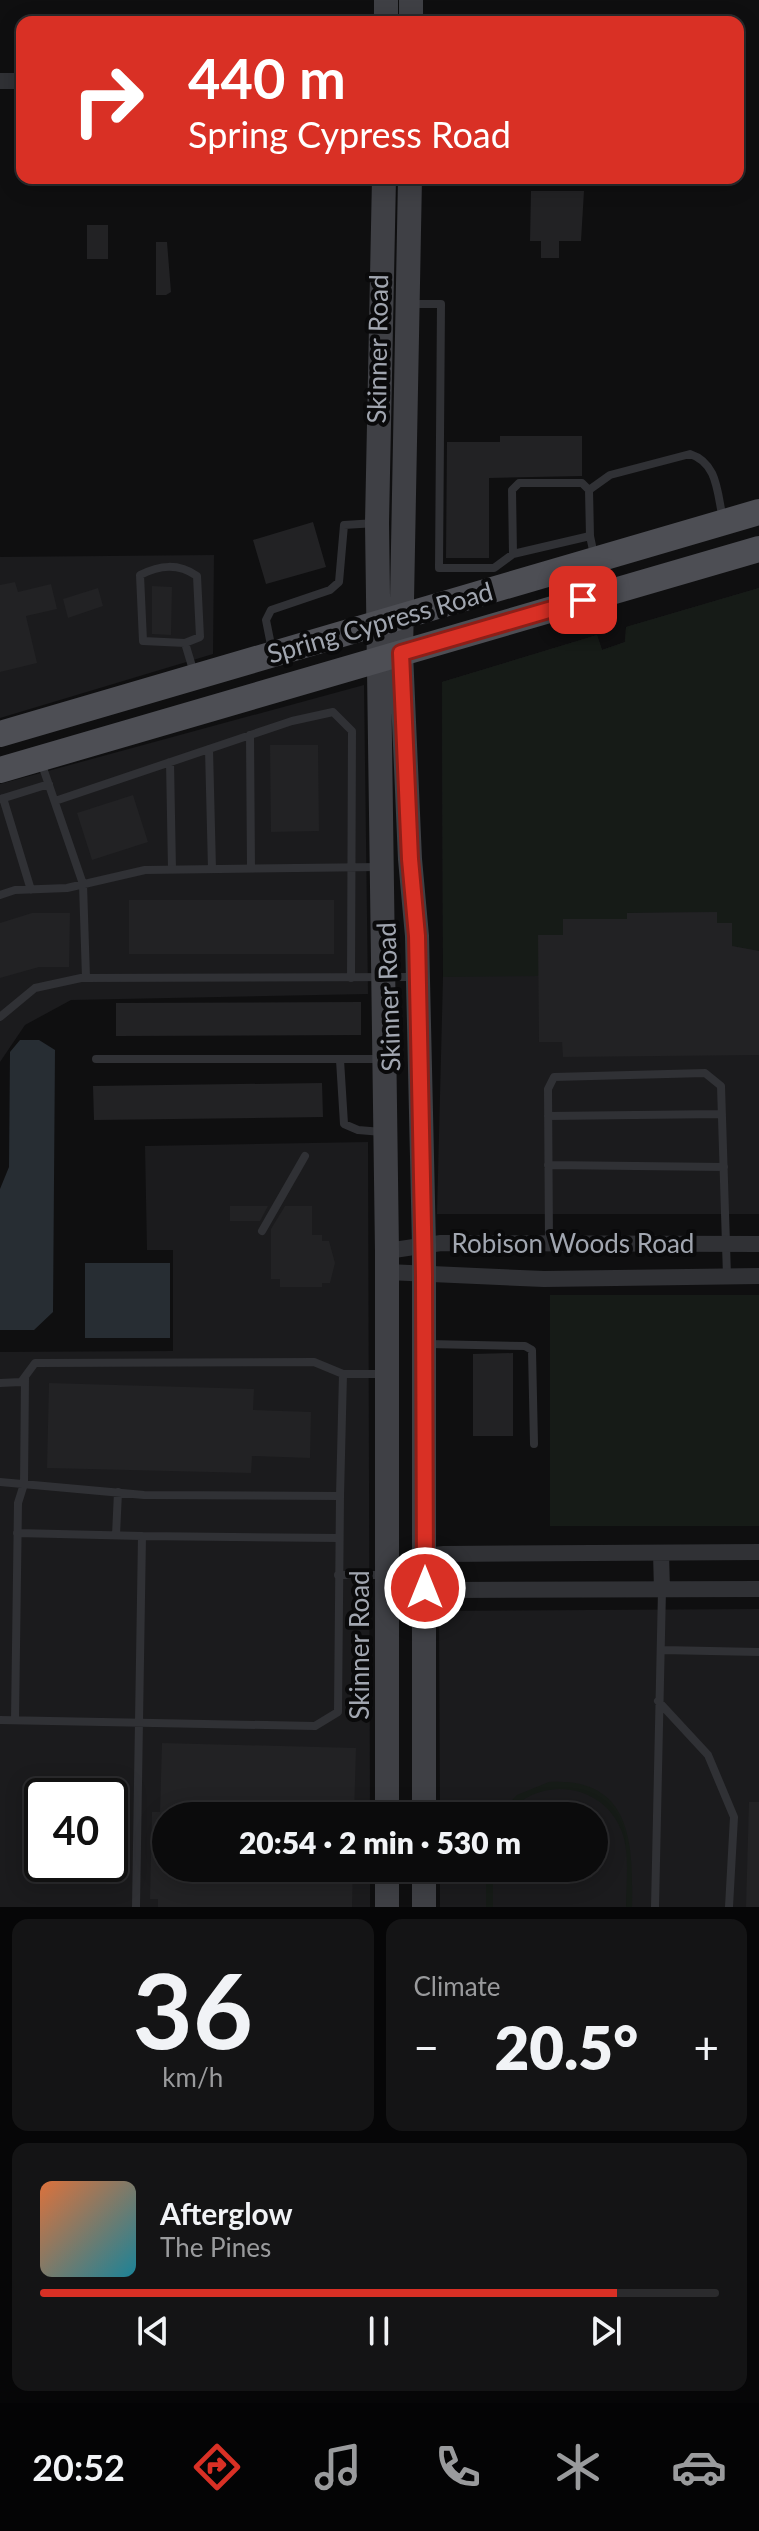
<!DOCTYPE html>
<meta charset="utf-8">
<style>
body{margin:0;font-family:Lato,sans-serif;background:#141415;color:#f1f3f6;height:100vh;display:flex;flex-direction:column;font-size:30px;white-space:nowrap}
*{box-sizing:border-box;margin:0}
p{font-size:26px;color:#9a9b9d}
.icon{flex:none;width:44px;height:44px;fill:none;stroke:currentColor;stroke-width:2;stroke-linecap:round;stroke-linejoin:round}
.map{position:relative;height:1907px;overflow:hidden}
.panel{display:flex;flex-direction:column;gap:12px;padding:12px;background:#060607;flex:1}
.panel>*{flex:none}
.guide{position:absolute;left:16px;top:16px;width:728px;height:168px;border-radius:16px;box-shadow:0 4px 20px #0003,0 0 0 2px #2b2b2d;background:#d93025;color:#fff;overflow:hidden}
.speed{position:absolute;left:24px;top:1778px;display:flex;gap:16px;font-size:40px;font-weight:700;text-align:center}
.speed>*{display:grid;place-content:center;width:104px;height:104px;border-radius:50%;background:#0b0b0c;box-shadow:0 4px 20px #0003,0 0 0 2px #2b2b2d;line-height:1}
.speed .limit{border:4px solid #111;border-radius:12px;background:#fff;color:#111}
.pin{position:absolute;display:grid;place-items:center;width:68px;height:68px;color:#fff;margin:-34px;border-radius:16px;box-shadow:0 4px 12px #0006}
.me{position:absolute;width:88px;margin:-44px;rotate:0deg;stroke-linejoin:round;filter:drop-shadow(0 0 6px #0008)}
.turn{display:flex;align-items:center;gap:28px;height:168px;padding:0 40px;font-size:36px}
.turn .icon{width:104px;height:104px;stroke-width:2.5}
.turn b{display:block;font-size:56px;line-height:68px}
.big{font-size:60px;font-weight:800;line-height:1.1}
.panel .widget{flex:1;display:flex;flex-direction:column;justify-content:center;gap:12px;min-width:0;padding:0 28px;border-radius:16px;background:#141415}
.panel .dial{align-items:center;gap:0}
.dial b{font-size:104px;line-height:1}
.song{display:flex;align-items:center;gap:24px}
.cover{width:96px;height:96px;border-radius:12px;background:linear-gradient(135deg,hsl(20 70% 55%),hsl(190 70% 35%))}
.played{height:8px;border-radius:4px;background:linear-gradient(90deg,#d93025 85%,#2b2b2d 85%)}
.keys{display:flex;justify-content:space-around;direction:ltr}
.heat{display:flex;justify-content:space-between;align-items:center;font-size:44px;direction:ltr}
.panel .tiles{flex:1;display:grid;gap:12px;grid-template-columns:1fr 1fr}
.widget:last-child{grid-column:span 2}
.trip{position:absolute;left:152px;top:1802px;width:456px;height:80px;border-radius:40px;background:#0b0b0c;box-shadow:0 4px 20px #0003,0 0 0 2px #2b2b2d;font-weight:800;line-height:80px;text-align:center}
.tabs{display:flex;height:128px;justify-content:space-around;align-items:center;background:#040405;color:#9a9b9d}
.tabs .icon{width:56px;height:56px}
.tabs .selected{color:#d93025}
.tabs b{font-size:36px;color:#f1f3f6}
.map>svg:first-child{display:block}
.built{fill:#1b1b1d;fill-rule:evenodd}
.green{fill:#161b17}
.water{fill:#272d33}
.building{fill:#222224}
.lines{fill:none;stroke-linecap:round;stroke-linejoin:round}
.lane{stroke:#303135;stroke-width:8}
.street{stroke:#303135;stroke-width:16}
.secondary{stroke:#3f4045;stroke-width:24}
.primary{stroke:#4d4e54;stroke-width:26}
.route-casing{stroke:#8d1f18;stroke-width:20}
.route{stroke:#d93025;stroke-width:14}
.labels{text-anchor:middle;stroke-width:8;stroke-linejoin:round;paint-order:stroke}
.street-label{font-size:26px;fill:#a1a6b0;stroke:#0a0a0b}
</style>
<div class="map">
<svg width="759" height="1907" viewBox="0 0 759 1907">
<rect width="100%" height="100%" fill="#0f0f10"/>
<path class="built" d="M 214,555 L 213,654 L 0,718 L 0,557 Z
M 759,588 L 759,1214 L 437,1214 L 443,977 L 442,682 L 597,635 L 602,650 L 625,642 L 626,627 Z
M 364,685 L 368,994 L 71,1000 L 25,1025 L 0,1062 L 0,784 Z
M 368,1142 L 370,1816 L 166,1816 L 166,1868 L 370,1868 L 370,1907 L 0,1907 L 0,1352 L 173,1351 L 173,1250 L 147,1250 L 145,1146 ZM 42,1796 L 110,1796 L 110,1864 L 42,1864 Z
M 759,1609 L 759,1907 L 440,1907 L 440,1868 L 594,1868 L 594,1816 L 440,1816 L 439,1611 Z"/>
<path class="green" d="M 759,588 L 759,951 L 732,946 L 732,923 L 717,923 L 717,912 L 628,913 L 627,923 L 607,919 L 564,919 L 563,935 L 538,976 L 443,977 L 442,682 L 597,635 L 602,650 L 625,642 L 626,627 Z
M 550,1295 L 759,1295 L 759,1526 L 550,1526 Z
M 549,1782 C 633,1777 633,1845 632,1907 L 626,1907 C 626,1883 630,1854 622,1832 C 604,1782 537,1774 506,1816 L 497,1816 L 517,1795 Z
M 486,1868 L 493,1868 L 493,1907 L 486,1907 Z"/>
<path class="water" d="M 20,1040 L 39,1040 L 55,1050 L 53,1312 L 34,1330 L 0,1330 L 0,1189 L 9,1167 L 10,1052 Z
M 85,1263 L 170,1263 L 170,1338 L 85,1338 Z"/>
<path class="building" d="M 531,191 L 584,191 L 581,241 L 559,241 L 559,258 L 541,258 L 541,241 L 530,241 Z
M 87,225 L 108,225 L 108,259 L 87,259 Z
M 156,242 L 167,242 L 171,292 L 166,295 L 156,295 Z
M 500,436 L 582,436 L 582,476 L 489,478 L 489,558 L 446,558 L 447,442 L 500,442 Z
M 313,522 L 326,567 L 266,584 L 253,540 Z
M 15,582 L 18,592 L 51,584 L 57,609 L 26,616 L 37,663 L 0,672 L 0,585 Z
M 152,586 L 172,587 L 171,635 L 152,634 Z
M 98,588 L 103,606 L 68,618 L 63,599 Z
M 270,745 L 318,745 L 319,831 L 271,832 Z
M 133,795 L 148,842 L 92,860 L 77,813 Z
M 129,900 L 334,900 L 334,954 L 129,954 Z
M 717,912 L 717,923 L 732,923 L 732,946 L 759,951 L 759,1055 L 563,1057 L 562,1042 L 539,1042 L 538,935 L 563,935 L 563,919 L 627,919 L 627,913 Z
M 32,913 L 70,913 L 69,967 L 39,967 L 0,978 L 0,923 Z
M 361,1002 L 361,1035 L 116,1036 L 116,1003 Z
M 322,1083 L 323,1117 L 94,1120 L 93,1086 Z
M 230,1206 L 268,1206 L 260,1221 L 230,1221 Z
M 285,1206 L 312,1206 L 312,1235 L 322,1235 L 322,1241 L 329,1241 L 335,1263 L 330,1283 L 322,1283 L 322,1287 L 280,1287 L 280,1279 L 271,1279 L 271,1229 Z
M 513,1353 L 513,1436 L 473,1436 L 473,1354 Z
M 49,1383 L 254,1389 L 253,1410 L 311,1412 L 310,1458 L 252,1456 L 251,1473 L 47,1468 Z
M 162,1743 L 356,1748 L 354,1816 L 166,1816 L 166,1868 L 353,1868 L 352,1907 L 158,1907 L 158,1899 L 150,1899 L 152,1812 L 160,1812 Z
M 749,1802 L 759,1802 L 759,1907 L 746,1907 Z"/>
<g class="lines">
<path class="lane" d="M 412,304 L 441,304 L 439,568 L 494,568 L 513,554
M 589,490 L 610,475 L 690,454 C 718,463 717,493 723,519
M 590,536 L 513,554 L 512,490 L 519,483 L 582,483 L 589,490 L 590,536 L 594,555
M 185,643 L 200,637 L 197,576 C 178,563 160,565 140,575 L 143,641 L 185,643 L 194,673
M 272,650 L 266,620 L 271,610 L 330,590 L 339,582 L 344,525 L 376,523
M 250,735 L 251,868
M 209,749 L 212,869
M 41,762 L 83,884 L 86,978
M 170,762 L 172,869
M 3,798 L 31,890
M 1,799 L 49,784
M 55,801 L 292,721 L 333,712 L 352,731 L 351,978
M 0,895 L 15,890 L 67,888 L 145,870 L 380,867
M 0,1017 L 35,988 L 81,978 L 416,977
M 96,1059 L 382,1059
M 340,1060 L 344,1124 L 358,1130 L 382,1132
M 548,1116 L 722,1114
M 548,1165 L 724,1167
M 262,1231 L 305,1156
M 549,1243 L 548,1089 L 554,1077 L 705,1073 L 721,1086 L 727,1276
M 428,1344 L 525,1346 L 532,1350 L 534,1444
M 0,1383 L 21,1382 L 35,1363 L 314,1362 L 343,1374 L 383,1374
M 0,1482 L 144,1495 L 340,1496 L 338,1712 L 315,1726 L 0,1720
M 340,1496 L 343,1374
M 17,1533 L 142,1536 L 136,1907
M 116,1535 L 118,1492
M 142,1536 L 339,1538
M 338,1575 L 386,1575
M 662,1650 L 759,1652
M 658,1701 L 708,1755 L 734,1817 L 729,1907
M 15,1720 L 18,1503 L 24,1484 L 25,1378
M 655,1907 L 662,1590"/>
<path class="street" d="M 0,81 L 22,81
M 387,1251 L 441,1243 L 759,1244
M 387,1272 L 544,1279 L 759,1276
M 661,1553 L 662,1590
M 388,1575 L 425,1556 L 444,1554 L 759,1552
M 388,1575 L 425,1588 L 444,1590 L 759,1589"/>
<path class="secondary" d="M 386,0 L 386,22
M 411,0 L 411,22
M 384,178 L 377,523 L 387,1251 L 387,1816
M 410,178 L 401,653 L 410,859 L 417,936 L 424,1245 L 424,1816
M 387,1907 L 387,1868
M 424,1907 L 424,1868"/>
<path class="primary" d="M 0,734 L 759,512
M 0,770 L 759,549"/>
</g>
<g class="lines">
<g class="route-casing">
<path id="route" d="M 425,1588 L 424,1275 L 417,936 L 410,859 L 401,653 L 583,600"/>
</g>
<use href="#route" class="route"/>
</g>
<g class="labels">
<g class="street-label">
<text transform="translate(378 349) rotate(-89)" y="9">Skinner Road</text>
<text transform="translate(380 623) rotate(-16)" y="9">Spring Cypress Road</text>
<text transform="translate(389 997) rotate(-92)" y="9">Skinner Road</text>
<text x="573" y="1253">Robison Woods Road</text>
<text transform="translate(360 1645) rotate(-90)" y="9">Skinner Road</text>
</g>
</g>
</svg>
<div class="speed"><div class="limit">40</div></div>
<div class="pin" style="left:583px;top:600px;background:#d93025"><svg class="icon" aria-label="arrive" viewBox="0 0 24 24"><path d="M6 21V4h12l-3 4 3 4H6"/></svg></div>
<svg class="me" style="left:425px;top:1588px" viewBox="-20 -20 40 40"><circle r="17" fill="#d93025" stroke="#fff" stroke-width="3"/><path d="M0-11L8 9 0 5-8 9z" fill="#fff"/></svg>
<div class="trip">20:54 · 2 min · 530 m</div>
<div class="guide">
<div class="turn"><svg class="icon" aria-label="right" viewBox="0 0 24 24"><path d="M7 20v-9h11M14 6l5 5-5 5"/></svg><div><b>440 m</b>Spring Cypress Road</div></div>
</div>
</div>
<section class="panel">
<div class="tiles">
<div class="widget dial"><b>36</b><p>km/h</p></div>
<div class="widget"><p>Climate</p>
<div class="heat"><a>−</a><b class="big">20.5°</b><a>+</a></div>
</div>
<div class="widget">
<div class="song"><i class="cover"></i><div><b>Afterglow</b><p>The Pines</p></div></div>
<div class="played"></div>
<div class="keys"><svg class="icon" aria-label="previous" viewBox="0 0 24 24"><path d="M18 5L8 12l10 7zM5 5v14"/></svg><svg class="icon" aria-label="pause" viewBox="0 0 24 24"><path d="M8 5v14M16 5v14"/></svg><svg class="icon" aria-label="next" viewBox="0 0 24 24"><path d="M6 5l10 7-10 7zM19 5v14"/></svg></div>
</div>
</div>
</section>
<nav class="tabs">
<b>20:52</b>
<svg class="icon selected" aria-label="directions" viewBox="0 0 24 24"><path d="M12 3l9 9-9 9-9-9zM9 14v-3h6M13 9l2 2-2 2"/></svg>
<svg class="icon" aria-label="music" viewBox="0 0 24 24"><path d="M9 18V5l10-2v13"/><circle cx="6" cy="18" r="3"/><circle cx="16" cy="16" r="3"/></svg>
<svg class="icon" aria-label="phone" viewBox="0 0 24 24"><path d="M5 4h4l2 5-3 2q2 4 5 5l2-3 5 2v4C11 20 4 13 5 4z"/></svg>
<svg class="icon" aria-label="climate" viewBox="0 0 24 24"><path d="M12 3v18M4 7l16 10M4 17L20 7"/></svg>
<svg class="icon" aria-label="car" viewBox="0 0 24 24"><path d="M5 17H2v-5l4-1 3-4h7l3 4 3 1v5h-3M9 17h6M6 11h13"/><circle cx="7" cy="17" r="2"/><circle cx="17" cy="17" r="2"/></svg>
</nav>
